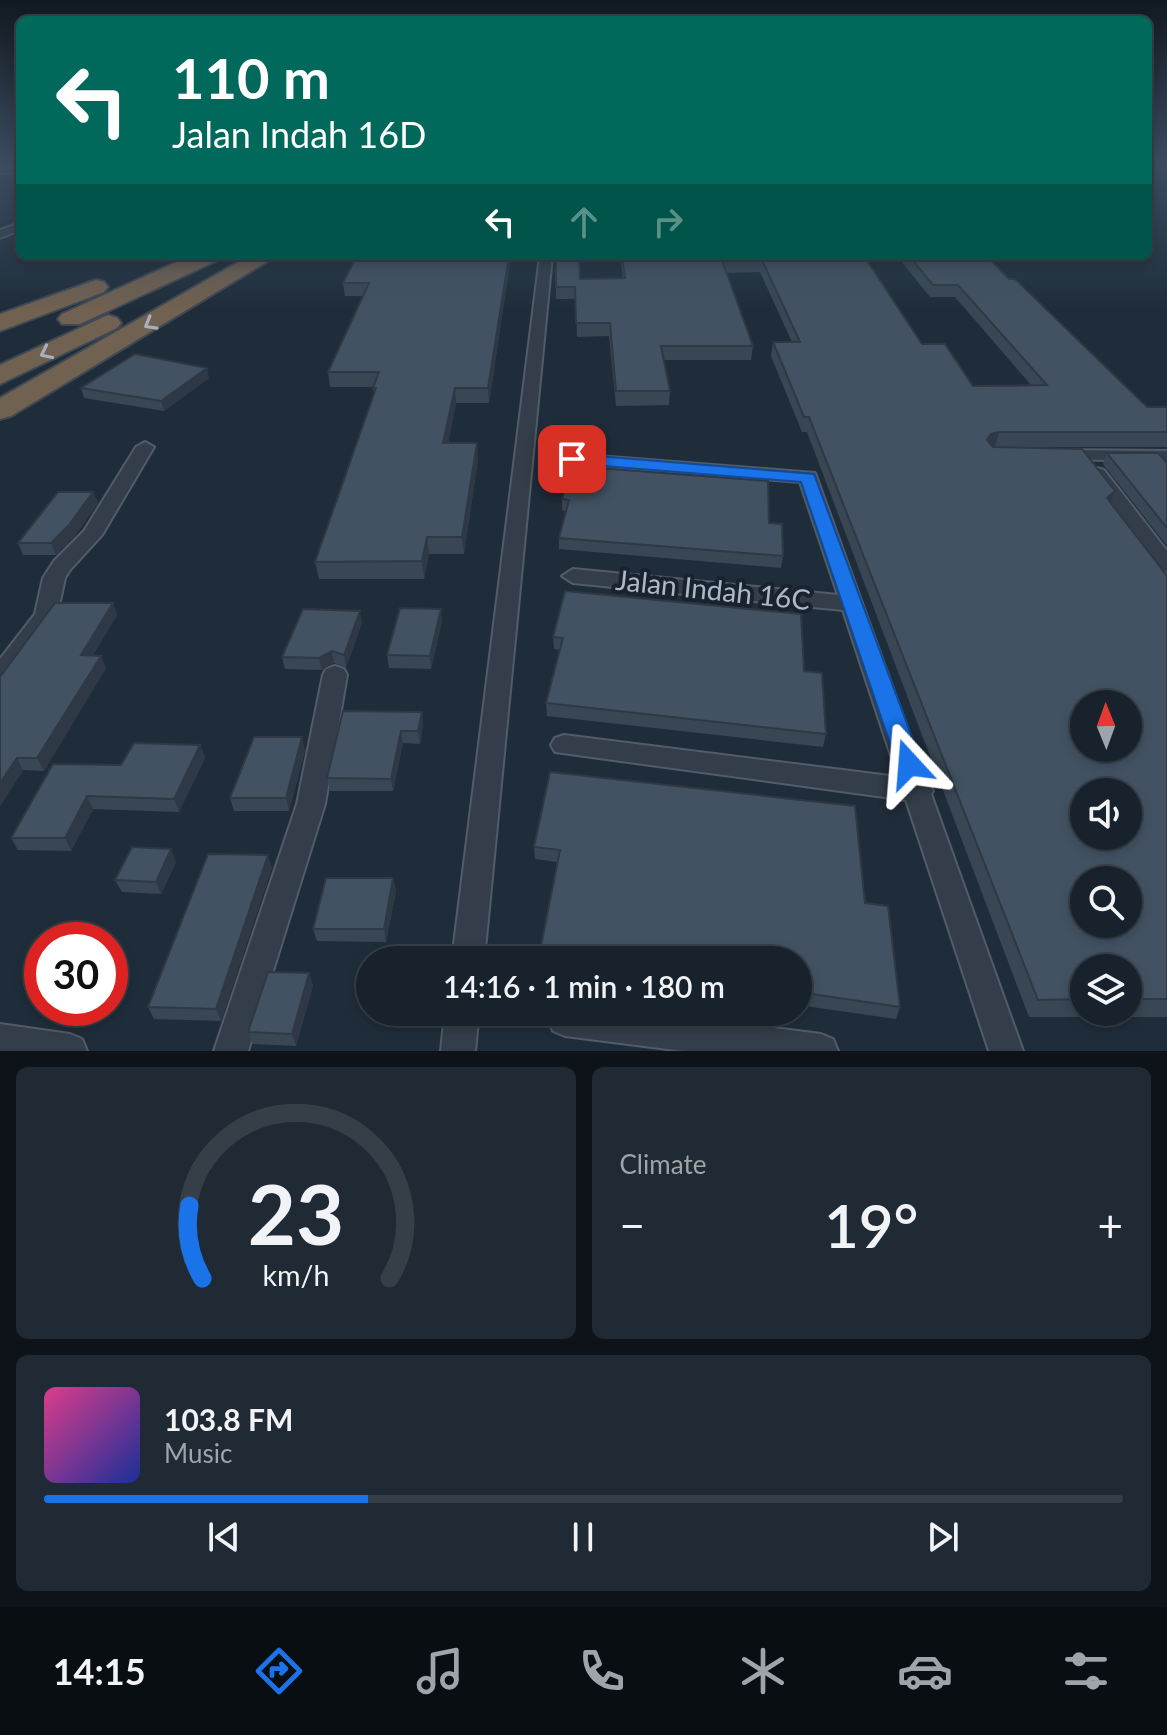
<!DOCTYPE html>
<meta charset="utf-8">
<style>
body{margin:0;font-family:Lato,sans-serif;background:#202a34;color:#f1f3f6;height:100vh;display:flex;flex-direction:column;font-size:30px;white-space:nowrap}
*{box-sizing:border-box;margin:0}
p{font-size:26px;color:#9ea4a9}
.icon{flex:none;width:44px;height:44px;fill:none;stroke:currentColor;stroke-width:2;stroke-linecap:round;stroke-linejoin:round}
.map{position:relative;height:1051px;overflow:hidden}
.sheet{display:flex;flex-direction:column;gap:16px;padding:16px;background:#0d1318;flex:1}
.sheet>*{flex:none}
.guide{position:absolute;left:16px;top:16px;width:1136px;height:244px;border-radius:12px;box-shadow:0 4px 12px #0003,0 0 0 2px #363f48;background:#00695c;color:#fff;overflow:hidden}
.needle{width:52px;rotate:359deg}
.controls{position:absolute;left:1070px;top:690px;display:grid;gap:16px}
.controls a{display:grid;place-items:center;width:72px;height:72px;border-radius:50%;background:#17222c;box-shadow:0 4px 12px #0003,0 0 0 2px #363f48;font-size:40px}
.speed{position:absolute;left:24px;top:922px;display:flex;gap:16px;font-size:40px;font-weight:700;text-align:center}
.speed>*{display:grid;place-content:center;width:104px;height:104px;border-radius:50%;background:#17222c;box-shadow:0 4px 12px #0003,0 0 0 2px #363f48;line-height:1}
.speed .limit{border:12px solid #d22;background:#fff;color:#111}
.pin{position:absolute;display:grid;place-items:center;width:68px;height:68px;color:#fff;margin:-34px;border-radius:16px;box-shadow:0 4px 12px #0006}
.me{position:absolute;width:88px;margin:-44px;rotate:341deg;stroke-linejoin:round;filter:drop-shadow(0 0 6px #0008)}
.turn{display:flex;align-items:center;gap:28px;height:168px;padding:0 24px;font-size:36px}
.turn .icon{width:104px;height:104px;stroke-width:2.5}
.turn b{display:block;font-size:56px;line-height:68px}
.lanes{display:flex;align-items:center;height:76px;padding:0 24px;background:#0003;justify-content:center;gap:40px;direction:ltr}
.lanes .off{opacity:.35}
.big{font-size:60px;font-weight:600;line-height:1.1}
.sheet .card{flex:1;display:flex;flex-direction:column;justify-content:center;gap:12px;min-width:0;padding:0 28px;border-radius:12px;background:#202a34}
.sheet .dial{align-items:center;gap:0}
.dial svg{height:208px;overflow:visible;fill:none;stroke:#363f48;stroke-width:7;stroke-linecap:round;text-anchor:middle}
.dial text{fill:#f1f3f6;stroke:none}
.song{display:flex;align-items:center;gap:24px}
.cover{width:96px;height:96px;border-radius:12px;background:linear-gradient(135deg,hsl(330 70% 55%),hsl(230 70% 35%))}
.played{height:8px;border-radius:4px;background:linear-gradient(90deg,#1a73e8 30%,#363f48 30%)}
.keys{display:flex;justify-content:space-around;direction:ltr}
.heat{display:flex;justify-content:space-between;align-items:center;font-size:44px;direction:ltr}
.sheet .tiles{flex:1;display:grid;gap:16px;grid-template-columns:1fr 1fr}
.card:last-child{grid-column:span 2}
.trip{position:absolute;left:356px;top:946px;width:456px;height:80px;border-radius:40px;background:#17222c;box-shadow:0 4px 12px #0003,0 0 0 2px #363f48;font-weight:600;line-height:80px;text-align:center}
.tab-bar{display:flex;height:128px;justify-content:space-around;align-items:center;background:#090e12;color:#9ea4a9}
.tab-bar .icon{width:56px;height:56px}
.tab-bar .current{color:#1a73e8}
.tab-bar b{font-size:36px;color:#f1f3f6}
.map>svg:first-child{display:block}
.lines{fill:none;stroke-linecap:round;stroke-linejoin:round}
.minor-casing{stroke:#515c68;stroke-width:4}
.motorway-casing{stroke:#3e4955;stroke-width:4}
.minor{fill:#333e4a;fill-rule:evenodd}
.motorway{fill:#716150;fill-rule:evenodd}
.wall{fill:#394754;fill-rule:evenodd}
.shaded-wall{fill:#2e3945}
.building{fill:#425262;stroke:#2e3945;stroke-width:2;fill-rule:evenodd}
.oneway{stroke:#a8b0bb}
.route{fill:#1a73e8;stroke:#114b97;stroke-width:2}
.labels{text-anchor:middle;stroke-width:8;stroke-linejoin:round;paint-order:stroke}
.street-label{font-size:28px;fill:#aeb9c7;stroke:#19232f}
</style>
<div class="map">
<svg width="1167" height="1051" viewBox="0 0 1167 1051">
<rect width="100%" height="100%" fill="#1f2d3a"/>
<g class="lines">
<g class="minor-casing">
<path id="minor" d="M 0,167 L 20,167 L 20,173 L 0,173 Z
M 20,223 L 20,230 L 0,238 L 0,230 Z
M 540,256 L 552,256 L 484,960 L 452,960 Z
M 145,442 L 154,447 L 102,535 L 70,570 L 65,578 L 57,615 L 9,682 L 0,685 L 0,659 L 35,614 L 43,578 L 54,561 L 84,531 L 136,447 Z
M 1059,450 L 1167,451 L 1167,461 L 1053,459 L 1050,455 L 1053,451 Z
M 572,454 L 815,473 L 927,783 L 933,791 L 931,794 L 1023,1051 L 989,1051 L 906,800 L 555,752 L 551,745 L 555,738 L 564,735 L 898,777 L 843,610 L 573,583 L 562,576 L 573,569 L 838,595 L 800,482 L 566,463 L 563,459 L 566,455 Z
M 1097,468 L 1104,470 L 1167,551 L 1167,572 L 1160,570 L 1088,474 Z
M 335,666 L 344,669 L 347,675 L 325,804 L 248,1051 L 214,1051 L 297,804 L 323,675 L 326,669 Z
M 445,1012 L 479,1012 L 475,1051 L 441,1051 Z
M 551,1012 L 646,1012 L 821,1034 L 833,1039 L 838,1051 L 683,1051 L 565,1036 L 553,1031 L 548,1019 Z
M 0,1024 L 70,1034 L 82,1039 L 87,1051 L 0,1051 Z"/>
</g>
<g class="motorway-casing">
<path id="motorway" d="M 190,256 L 219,256 L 216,261 L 80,324 L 62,324 L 58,319 L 62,314 Z
M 249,256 L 276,256 L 11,416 L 0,419 L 0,398 Z
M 96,280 L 104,282 L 108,287 L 104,292 L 0,331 L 0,314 Z
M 108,315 L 117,318 L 121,323 L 117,328 L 0,384 L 0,365 Z"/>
</g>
<use href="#minor" class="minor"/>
<use href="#motorway" class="motorway"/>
</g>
<path class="wall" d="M 357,256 L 511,256 L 489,403 L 456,403 L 448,443 L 478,459 L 464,554 L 429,554 L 424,579 L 319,579 L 315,562 L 374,396 L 373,387 L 330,387 L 328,372 L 363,296 L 345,296 L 343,283 Z
M 556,256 L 580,279 L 623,278 L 620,256 L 864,256 L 922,344 L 973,386 L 1031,385 L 955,297 L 930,297 L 897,256 L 987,256 L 1009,279 L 1147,407 L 1167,407 L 1167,447 L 1003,447 L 1111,503 L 1167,576 L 1167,1017 L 1029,1017 L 807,432 L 802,432 L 771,356 L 773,342 L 792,342 L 760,272 L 727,273 L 753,346 L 751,360 L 664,360 L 670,391 L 669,405 L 616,406 L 609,336 L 577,337 L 576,299 L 556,299 ZM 1084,968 L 1128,968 L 1128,1012 L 1084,1012 Z
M 209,378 L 164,411 L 84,398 L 81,388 Z
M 1107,453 L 1167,463 L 1167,546 L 1103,464 Z
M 93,492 L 98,503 L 74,537 L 56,555 L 23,555 L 18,543 Z
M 562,499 L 769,523 L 783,556 L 781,568 L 559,549 L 559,538 L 566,511 L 562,510 Z
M 113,603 L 117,615 L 93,655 L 106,668 L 44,771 L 23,770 L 0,806 L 0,677 Z
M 442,621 L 431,669 L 389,668 L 387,655 Z
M 362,623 L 346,667 L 334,663 L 322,670 L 285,669 L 282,657 Z
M 553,637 L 804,671 L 826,734 L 823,747 L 547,716 L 546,703 L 560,650 L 554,649 Z
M 422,712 L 423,724 L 420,744 L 403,743 L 393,791 L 330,791 L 327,778 Z
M 200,745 L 205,758 L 179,812 L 93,809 L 71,851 L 18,850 L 11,838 L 121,765 Z
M 305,750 L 289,811 L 234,811 L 230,798 Z
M 550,772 L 865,903 L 900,1007 L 896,1019 L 798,1005 L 798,960 L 539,960 L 557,862 L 535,859 L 534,847 Z
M 176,862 L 161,894 L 122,892 L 115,880 Z
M 272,868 L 221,1021 L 154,1019 L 148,1007 Z
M 393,878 L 396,891 L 386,942 L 317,941 L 313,929 Z
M 309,973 L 313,986 L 296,1046 L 253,1044 L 248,1032 Z"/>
<path class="shaded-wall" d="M 509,256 L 511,256 L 489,403 L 488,388 Z
M 207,368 L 209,378 L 164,411 L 161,401 Z
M 455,388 L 456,403 L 445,459 L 443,443 Z
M 999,432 L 995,447 L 987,449 L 987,440 L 991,434 Z
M 477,443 L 478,459 L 464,554 L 462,537 Z
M 1115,491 L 1109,507 L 1107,498 Z
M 93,492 L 98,503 L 74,537 L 56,555 L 51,543 Z
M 427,537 L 429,554 L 424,579 L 422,561 Z
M 113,603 L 117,615 L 86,667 L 81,655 Z
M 441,609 L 442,621 L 431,669 L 430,656 Z
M 360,611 L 362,623 L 346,667 L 344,655 Z
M 332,651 L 334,663 L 322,670 L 319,658 Z
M 101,656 L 106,668 L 44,771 L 37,758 Z
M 422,712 L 423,724 L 420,744 L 418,731 Z
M 401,731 L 403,743 L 393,791 L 391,779 Z
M 302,737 L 305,750 L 289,811 L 286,798 Z
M 200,745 L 205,758 L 179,812 L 174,799 Z
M 17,758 L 23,770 L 0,806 L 0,783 Z
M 87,796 L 93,809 L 71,851 L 65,838 Z
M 171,849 L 176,862 L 161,894 L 156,882 Z
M 268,855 L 272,868 L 221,1021 L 216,1009 Z
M 393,878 L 396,891 L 386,942 L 384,929 Z
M 309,973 L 313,986 L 296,1046 L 292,1034 Z"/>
<path class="building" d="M 357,256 L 509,256 L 488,388 L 455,388 L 443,443 L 477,443 L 462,537 L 427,537 L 422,561 L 315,562 L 376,388 L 373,388 L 379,372 L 328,372 L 369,283 L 343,283 Z
M 556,256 L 579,256 L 580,279 L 625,278 L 622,256 L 864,256 L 922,344 L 945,344 L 973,386 L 1047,385 L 958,285 L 933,285 L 909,256 L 987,256 L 1009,279 L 1015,279 L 1147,407 L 1167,407 L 1167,432 L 999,432 L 991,434 L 987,440 L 993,447 L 1082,449 L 1115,491 L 1107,498 L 1167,576 L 1167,999 L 1128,999 L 1128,968 L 1084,968 L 1084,999 L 1038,1000 L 809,417 L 804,417 L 773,342 L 800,342 L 762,260 L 722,260 L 753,346 L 661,346 L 670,391 L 616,391 L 610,323 L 576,323 L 575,287 L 556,287 ZM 1084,704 L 1128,704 L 1128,748 L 1084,748 ZM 1084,792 L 1128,792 L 1128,836 L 1084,836 ZM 1084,880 L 1128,880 L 1128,924 L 1084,924 Z
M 135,354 L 207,368 L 161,401 L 81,388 Z
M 1107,453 L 1158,453 L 1167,463 L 1167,528 Z
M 572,466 L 768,481 L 769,523 L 782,524 L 783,556 L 559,538 L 569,500 L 562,499 Z
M 58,492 L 93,492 L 69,525 L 51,543 L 18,543 Z
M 565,591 L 801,614 L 804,671 L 822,673 L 826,734 L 546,703 L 563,638 L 553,637 Z
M 55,603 L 113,603 L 81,655 L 101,656 L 37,758 L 17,758 L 0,783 L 0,677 Z
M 400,608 L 441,609 L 430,656 L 387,655 Z
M 303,609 L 360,611 L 344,655 L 332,651 L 319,658 L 282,657 Z
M 343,711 L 422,712 L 418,731 L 401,731 L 391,779 L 327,778 Z
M 254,737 L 302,737 L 286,798 L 230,798 Z
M 134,743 L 200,745 L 174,799 L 87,796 L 65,838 L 11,838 L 53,764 L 121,765 Z
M 550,772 L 855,806 L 865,903 L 888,906 L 900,1007 L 798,992 L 798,960 L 565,960 L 539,956 L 560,850 L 534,847 Z
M 132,847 L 171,849 L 156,882 L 115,880 Z
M 208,854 L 268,855 L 216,1009 L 148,1007 Z
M 326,878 L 393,878 L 384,929 L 313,929 Z
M 268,972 L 309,973 L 292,1034 L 248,1032 Z"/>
<defs><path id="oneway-chevron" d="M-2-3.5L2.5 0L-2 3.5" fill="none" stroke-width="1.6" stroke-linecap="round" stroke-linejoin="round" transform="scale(2)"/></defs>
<g class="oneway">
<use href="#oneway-chevron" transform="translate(150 324) rotate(150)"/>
<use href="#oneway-chevron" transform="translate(46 353) rotate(154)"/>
</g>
<linearGradient id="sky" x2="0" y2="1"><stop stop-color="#111920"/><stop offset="0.53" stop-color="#3c4c60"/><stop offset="1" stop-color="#3c4c60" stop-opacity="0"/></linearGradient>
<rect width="1167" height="311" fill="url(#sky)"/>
<path class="route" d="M 572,454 L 814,474 L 922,764 L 918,771 L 909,774 L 901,771 L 897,764 L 801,482 L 566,463 L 563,459 L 566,456 Z"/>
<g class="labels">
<g class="street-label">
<text transform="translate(713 590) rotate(6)" y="10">Jalan Indah 16C</text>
</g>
</g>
</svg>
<div class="controls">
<a><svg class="needle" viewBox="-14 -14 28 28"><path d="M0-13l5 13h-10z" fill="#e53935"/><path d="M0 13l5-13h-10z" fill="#9ea4a9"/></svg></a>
<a><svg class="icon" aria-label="sound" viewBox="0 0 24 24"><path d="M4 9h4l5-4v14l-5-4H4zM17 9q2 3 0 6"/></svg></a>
<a><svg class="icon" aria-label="search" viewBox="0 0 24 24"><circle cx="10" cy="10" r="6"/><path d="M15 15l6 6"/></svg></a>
<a><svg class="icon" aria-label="layers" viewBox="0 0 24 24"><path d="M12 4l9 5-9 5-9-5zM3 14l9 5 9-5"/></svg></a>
</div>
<div class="speed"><div class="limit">30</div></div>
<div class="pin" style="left:572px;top:459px;background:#d93025"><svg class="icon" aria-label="arrive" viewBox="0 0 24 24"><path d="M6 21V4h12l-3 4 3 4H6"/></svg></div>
<svg class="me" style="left:909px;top:764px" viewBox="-20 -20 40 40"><path d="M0-17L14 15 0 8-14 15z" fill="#1a73e8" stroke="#fff" stroke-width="4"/></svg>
<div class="trip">14:16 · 1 min · 180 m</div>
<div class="guide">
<div class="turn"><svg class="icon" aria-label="left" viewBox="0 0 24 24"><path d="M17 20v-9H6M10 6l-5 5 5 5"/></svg><div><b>110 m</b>Jalan Indah 16D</div></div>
<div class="lanes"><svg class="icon" aria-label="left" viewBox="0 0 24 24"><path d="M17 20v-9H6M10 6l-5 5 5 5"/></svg><svg class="icon off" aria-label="ahead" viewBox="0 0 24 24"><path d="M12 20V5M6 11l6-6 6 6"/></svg><svg class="icon off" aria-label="right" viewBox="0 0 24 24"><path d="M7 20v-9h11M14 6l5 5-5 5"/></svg></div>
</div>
</div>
<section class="sheet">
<div class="tiles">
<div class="card dial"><svg viewBox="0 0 100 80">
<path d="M14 69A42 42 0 1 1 86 69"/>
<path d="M14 69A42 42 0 0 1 9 41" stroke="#1a73e8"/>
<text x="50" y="56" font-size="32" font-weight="700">23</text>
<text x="50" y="72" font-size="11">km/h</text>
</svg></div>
<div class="card"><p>Climate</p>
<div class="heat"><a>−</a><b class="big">19°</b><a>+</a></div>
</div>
<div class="card">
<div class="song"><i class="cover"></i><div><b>103.8 FM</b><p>Music</p></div></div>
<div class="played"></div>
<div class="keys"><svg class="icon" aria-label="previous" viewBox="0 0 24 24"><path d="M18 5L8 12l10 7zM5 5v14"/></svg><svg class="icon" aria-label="pause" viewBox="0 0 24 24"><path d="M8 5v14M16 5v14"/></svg><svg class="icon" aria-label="next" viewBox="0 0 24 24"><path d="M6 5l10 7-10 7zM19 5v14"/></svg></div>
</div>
</div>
</section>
<nav class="tab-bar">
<b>14:15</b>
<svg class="icon current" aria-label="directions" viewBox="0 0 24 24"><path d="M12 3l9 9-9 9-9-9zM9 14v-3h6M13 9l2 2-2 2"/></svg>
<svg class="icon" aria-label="music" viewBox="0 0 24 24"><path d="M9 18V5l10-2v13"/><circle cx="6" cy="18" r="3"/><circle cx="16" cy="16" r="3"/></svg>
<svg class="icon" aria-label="phone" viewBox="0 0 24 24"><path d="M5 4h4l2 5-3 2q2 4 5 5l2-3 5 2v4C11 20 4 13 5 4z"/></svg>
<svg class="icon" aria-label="climate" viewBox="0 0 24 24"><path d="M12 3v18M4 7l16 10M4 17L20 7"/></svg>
<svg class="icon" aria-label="car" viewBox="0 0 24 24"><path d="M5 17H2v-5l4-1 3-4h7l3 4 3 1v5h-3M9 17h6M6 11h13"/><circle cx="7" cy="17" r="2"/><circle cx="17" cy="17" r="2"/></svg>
<svg class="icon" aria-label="filters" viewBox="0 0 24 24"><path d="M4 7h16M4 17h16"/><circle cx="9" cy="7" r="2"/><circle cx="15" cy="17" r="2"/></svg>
</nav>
